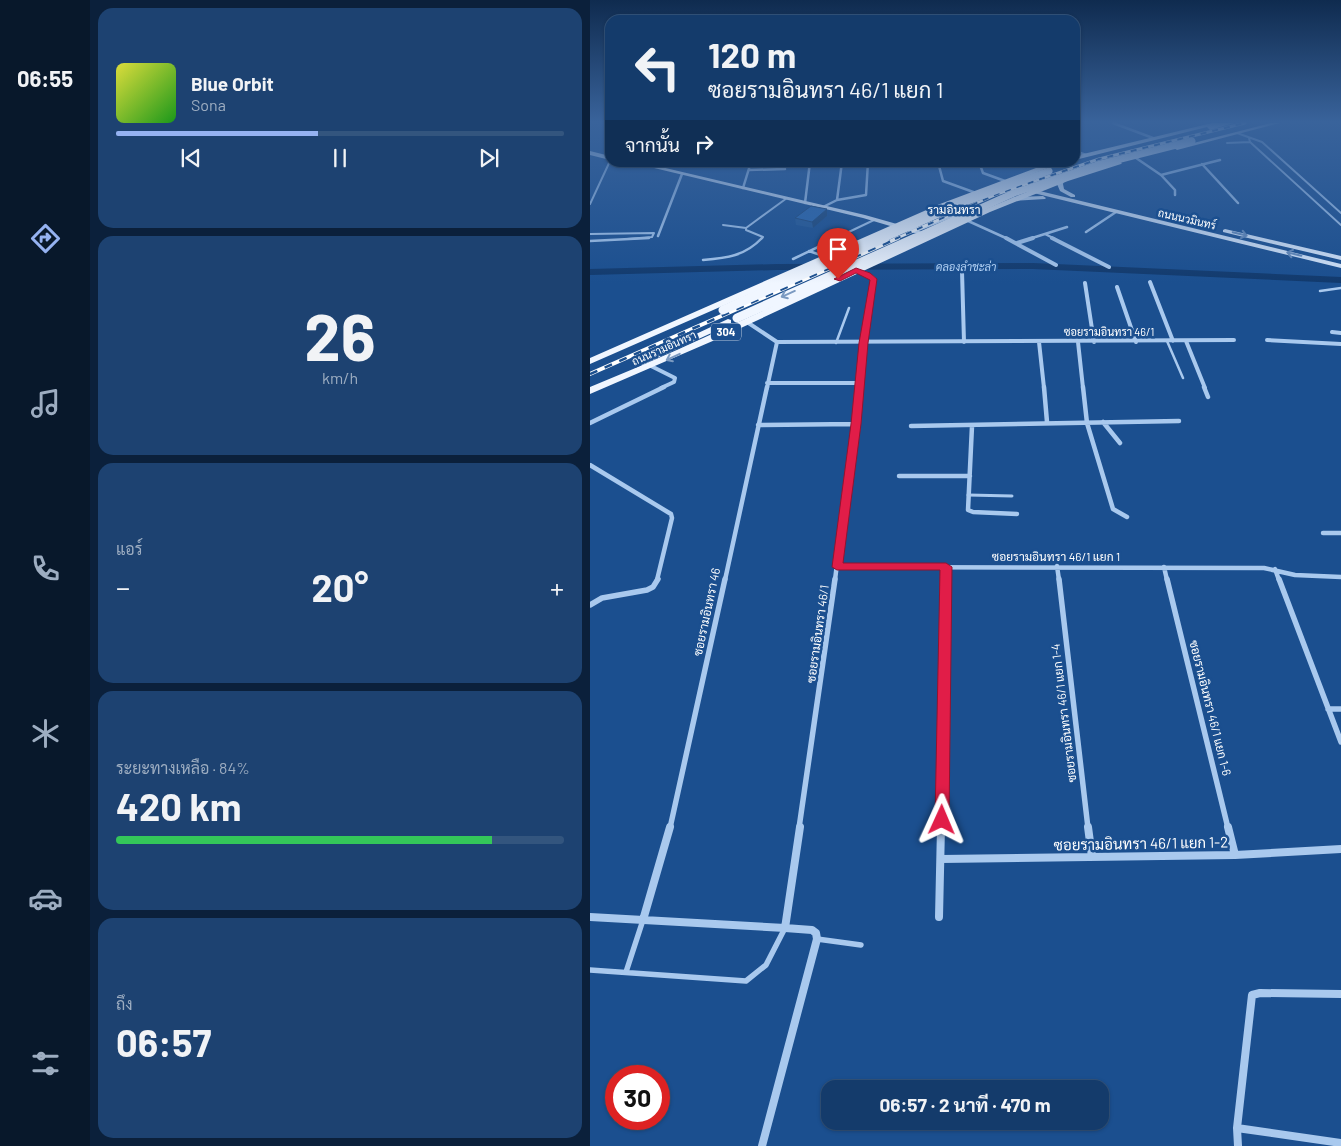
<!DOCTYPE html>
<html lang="th">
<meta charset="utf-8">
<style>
body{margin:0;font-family:Barlow,Sarabun,sans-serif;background:#1d4271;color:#f1f3f6;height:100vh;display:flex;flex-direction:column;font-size:19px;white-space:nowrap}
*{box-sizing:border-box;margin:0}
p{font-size:16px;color:#9dadc1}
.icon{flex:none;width:28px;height:28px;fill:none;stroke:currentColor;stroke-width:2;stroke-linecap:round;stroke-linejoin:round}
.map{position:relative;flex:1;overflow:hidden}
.side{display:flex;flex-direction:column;gap:8px;padding:8px;background:#0b203b;width:500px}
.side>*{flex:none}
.top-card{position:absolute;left:15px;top:15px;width:475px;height:152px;border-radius:15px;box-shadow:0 1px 4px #0004,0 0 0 1px #33557e;background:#143b6b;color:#f1f3f6;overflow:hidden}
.speed{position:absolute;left:15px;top:1065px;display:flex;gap:10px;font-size:25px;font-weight:700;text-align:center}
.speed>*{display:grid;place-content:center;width:65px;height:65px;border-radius:50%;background:#143b6b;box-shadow:0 1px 4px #0004,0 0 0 1px #33557e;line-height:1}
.speed .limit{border:8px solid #d22;background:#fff;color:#111}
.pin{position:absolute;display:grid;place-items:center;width:42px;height:42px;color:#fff;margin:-51px -21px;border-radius:50% 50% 50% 0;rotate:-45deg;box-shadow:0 0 5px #0007}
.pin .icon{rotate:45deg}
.me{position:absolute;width:55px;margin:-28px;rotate:1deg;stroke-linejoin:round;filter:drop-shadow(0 0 4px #0008)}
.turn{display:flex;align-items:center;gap:18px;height:105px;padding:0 20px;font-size:22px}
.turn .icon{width:65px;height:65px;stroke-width:2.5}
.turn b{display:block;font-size:35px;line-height:42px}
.then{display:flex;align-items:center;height:48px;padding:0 20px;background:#0003;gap:10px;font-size:19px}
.big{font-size:38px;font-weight:700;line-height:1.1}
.side .card{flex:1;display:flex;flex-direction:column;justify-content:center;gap:8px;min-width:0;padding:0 18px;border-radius:15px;background:#1d4271}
.side .dial{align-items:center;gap:0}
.dial b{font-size:65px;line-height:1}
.song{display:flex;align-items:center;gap:15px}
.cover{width:60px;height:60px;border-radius:8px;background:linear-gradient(135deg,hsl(60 70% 55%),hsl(120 70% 35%))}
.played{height:5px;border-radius:2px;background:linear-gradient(90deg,#95b2f1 45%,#33557e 45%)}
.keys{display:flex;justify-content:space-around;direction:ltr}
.heat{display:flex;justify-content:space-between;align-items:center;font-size:28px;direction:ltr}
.charge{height:8px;border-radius:4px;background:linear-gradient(90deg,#34c759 84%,#33557e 0)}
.trip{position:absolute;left:231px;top:1080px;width:288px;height:50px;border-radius:15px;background:#143b6b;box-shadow:0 1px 4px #0004,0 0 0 1px #33557e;font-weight:700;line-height:50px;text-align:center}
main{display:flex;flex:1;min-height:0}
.menu{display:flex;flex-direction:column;width:90px;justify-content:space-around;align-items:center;background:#08182b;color:#9dadc1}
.menu .icon{width:35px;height:35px}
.menu .active{color:#95b2f1}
.menu b{font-size:22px;color:#f1f3f6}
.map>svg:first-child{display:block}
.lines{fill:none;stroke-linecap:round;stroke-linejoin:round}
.canal{fill:#123a6d;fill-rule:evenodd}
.service-far3{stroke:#a9c9ee;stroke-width:2}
.service-far2{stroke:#a9c9ee;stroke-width:2.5}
.service-far1{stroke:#a9c9ee;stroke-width:3}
.service{stroke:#a9c9ee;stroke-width:5.5}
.minor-far4{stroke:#a9c9ee;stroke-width:2.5}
.minor-far3{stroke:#a9c9ee;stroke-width:4}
.minor-far2{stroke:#a9c9ee;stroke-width:4.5}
.minor-far1{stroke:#a9c9ee;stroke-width:5.5}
.minor{stroke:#a9c9ee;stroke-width:8}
.secondary{fill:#d6e6fa;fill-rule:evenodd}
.primary{fill:#f0f6ff;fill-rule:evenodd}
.rail-far1-casing{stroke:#fff;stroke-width:3}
.rail-casing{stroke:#fff;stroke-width:4}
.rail-far1{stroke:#1b4f8f;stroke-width:2;stroke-dasharray:6;stroke-linecap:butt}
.rail{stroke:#1b4f8f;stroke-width:2.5;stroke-dasharray:8;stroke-linecap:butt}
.primary-bridge-far1{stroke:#f0f6ff;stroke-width:7}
.primary-bridge{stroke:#f0f6ff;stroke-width:9}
.wall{fill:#245895}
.shaded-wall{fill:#1d4779}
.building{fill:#2a66ad;stroke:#1d4779}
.oneway{stroke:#668bba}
.oneway2{stroke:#7b9ac1}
.route{fill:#e11d48;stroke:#92132f}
.labels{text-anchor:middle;stroke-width:5;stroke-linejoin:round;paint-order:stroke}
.far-street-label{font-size:11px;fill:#fff;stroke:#1b4f8f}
.far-water-label{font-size:11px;font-style:italic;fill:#b5d3f5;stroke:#1b4f8f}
.shield{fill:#1b4f8f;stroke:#bbcadd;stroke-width:1}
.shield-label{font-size:11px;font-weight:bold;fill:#fff}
.far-quarter-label{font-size:12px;fill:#fff;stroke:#1b4f8f}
.street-label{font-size:12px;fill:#fff;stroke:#1b4f8f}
.near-street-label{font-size:15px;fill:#fff;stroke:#1b4f8f}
</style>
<main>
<nav class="menu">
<b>06:55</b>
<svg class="icon active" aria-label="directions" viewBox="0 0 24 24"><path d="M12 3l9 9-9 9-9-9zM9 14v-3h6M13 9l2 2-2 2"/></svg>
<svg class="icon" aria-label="music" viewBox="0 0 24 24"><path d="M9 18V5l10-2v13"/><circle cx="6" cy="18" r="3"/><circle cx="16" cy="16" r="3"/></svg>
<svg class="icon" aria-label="phone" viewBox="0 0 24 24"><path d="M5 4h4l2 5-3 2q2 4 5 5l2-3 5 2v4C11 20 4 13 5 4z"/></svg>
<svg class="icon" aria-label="climate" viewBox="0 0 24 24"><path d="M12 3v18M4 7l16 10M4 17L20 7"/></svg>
<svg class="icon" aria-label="car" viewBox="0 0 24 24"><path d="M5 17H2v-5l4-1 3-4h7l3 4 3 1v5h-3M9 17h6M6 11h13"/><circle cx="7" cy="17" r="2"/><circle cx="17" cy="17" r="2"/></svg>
<svg class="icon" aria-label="filters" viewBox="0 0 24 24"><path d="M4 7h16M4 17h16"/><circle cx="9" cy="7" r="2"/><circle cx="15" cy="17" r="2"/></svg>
</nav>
<section class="side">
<div class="card">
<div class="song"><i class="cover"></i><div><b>Blue Orbit</b><p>Sona</p></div></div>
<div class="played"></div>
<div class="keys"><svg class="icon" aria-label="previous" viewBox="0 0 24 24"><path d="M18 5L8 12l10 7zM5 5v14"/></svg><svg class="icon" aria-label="pause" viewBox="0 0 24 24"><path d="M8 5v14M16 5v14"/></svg><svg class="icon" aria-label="next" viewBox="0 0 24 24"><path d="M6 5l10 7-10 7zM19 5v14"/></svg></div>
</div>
<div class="card dial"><b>26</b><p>km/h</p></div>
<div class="card"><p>แอร์</p>
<div class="heat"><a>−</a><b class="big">20°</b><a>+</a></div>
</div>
<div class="card"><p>ระยะทางเหลือ · 84%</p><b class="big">420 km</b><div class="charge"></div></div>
<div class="card"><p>ถึง</p><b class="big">06:57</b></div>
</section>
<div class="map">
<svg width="751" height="1146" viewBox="0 0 751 1146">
<rect width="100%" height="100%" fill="#1b4f8f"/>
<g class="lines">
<path class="canal" d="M 443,263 L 751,277 L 751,283 L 443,269 L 187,270 L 0,275 L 0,269 L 187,264 Z"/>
<path class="service-far3" d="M 647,133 L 672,142 L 751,213
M 659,138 L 660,142 L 751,225
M 637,143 L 660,142
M 0,204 L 20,161
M 133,225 L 156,228
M 0,234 L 64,233 L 62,237 L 37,239
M 171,239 L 173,237 L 156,230 L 156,228 L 197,198
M 244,239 L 284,220"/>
<path class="service-far2" d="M 0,241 L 59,238
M 219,251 L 236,257
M 203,259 L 247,238
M 113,260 C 137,258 155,256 172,238
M 730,291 L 751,288
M 577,341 L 593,378
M 246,343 L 259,308"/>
<path class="service-far1" d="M 378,495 L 422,496"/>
<path class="service" d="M 227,939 L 271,945
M 0,970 L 156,981 L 176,965 L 195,928
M 36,972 L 53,920"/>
<path class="minor-far4" d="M 523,123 L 563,138
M 485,151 L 496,155
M 546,158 L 571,175 L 585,190 L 585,195
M 348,162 L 353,181 L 386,193
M 389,162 L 393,173 L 415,181
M 612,164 L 648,203
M 159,170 L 195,169
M 571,175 L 630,160
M 153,188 L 161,162
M 247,200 L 276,195 L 278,162
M 215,203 L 220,162
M 233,207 L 247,200 L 252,162
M 376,220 L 418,239
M 496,232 L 526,212
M 455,234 L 465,239
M 68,236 L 92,174
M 439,239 L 477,227"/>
<path class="minor-far3" d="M 416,238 L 466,265
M 462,238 L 519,267
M 427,243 L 443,238
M 266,271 L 277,274 L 284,279 L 273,343 L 269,388
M 372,271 L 374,342
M 560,282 L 583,341
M 495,283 L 504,342
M 527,287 L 546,342
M 157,322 L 187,342 L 177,388
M 742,332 L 751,333
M 677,340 L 751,344
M 596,341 L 615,388
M 187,342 L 644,340
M 449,342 L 454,388
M 488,342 L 493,388
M 61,366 L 85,378 L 84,382 L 71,388
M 177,383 L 269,383"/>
<path class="minor-far2" d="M 454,387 L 457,422
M 493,387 L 497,423 L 523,509 L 537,517
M 614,387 L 618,397
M 513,422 L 530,443
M 0,423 L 74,387
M 168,425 L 266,424
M 321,426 L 589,421
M 382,426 L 378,510 L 383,512 L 427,514
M 0,465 L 81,514 L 82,518 L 67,580
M 309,476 L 380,476
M 733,533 L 751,533
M 467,566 L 469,580
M 247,567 L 674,568 L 705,575 L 751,577
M 574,567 L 577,580
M 685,569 L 689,580
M 135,580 L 177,387
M 245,580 L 269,387
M 356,580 L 356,567"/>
<path class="minor-far1" d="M 469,579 L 498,828
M 577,579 L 638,828
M 689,579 L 751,742
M 0,605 L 12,598 L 57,590 L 63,587 L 68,579
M 738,709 L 751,709
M 80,828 L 135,579
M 209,828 L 245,579
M 351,828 L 356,579"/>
<path class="minor" d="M 498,827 L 502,857
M 638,827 L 645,855
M 351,859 L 645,855 L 751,849
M 0,917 L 195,928 L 222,930 L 226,933 L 227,939 L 172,1146
M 349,917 L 351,827
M 53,920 L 80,827
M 195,928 L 210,827
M 647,1128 L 751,1143
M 648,1146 L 647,1128 L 662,995 L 670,993 L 751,994"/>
<path class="secondary" d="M 0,151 L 20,156 L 20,160 L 0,155 Z
M 39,162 L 50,162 L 275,215 L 321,228 L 328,227 L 358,215 L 382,211 L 385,213 L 361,218 L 329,231 L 343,235 L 343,237 L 341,238 L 273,218 Z
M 471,179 L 474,181 L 473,184 L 474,189 L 485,195 L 485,197 L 481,197 L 470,191 L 467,184 Z
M 413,182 L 751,264 L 751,268 L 411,185 L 410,184 Z
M 453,196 L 456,198 L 455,199 L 424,201 L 421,199 L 424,197 Z
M 635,229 L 751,256 L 751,260 L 633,232 L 633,230 Z"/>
<path class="primary" d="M 622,123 L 644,123 L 620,130 L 617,127 L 485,160 L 485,156 Z
M 681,123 L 690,123 L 587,150 L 584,148 Z
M 529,161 L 532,163 L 531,164 L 478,181 L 400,212 L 125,340 L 0,394 L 0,387 C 105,344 207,294 311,247 C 382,215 453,181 529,161 Z
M 462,162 L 473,162 L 356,208 L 0,364 L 0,358 L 350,204 Z
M 138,319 L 141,320 L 141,324 L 52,365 L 46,365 L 44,363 Z"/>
<g class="rail-far1-casing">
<path id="rail-far1" d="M 305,239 L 407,194 L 509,159 L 655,123"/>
</g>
<g class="rail-casing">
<path id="rail" d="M 0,374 L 308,238"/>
</g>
<use href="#rail-far1" class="rail-far1"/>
<use href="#rail" class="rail"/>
<path class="primary-bridge-far1" d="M 292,239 L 378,201 L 459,171
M 322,239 L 424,193 L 507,165 L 602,141"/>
<path class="primary-bridge" d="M 133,310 L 295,238
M 147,318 L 325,238"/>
</g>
<path class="wall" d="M 237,209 L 237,216 L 223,228 L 206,225 L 205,218 Z"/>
<path class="shaded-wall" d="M 237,209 L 237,216 L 223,228 L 222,222 Z"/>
<path class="building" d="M 221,206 L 237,209 L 222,222 L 205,218 Z"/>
<defs><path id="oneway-shaft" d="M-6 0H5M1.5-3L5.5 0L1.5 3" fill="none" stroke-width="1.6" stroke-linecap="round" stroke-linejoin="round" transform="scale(1.25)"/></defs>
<g class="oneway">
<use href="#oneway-shaft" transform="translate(650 234) rotate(13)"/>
<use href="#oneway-shaft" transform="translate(704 254) rotate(-167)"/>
</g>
<g class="oneway2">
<use href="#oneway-shaft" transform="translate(198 294) rotate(156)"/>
<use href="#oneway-shaft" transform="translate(83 357) rotate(155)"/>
</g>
<linearGradient id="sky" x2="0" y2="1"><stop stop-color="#0f2b4f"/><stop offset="0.43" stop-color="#39639b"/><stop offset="1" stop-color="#39639b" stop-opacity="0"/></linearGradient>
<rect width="751" height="283" fill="url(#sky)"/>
<path class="route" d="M 266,268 L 280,273 L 287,279 L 278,343 L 271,424 L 253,563 L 356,563 L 362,567 L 359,820 L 357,824 L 352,826 L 347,824 L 345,820 L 350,570 L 247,570 L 242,567 L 261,424 L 269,343 L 280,280 L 266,273 L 250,281 L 244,279 Z"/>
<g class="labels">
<g class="far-street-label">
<text transform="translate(597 219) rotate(13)" y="4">ถนนนวมินทร์</text>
<text x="519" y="336">ซอยรามอินทรา 46/1</text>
<text transform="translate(74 348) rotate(-24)" y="4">ถนนรามอินทรา</text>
</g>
<g class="far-water-label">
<text x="376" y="271">คลองลำชะล่า</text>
</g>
<rect class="shield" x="121" y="323.5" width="30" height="17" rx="4"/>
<g class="shield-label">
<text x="136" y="336">304</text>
</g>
<g class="far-quarter-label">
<text x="364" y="214">รามอินทรา</text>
</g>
<g class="street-label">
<text x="466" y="561">ซอยรามอินทรา 46/1 แยก 1</text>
<text transform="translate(117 612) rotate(-78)" y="4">ซอยรามอินทรา 46</text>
<text transform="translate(228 634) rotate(-82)" y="4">ซอยรามอินทรา 46/1</text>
<text transform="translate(620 708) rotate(76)" y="4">ซอยรามอินทรา 46/1 แยก 1-6</text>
<text transform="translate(474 713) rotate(-97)" y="4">ซอยรามอินทรา 46/1 แยก 1-4</text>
</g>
<g class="near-street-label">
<text transform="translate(551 844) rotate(-1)" y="5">ซอยรามอินทรา 46/1 แยก 1-2</text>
</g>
</g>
</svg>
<div class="speed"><div class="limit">30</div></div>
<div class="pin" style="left:248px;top:279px;background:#d93025"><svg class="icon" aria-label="arrive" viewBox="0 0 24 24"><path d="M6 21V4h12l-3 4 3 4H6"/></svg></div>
<svg class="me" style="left:352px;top:820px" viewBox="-20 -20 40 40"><path d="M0-17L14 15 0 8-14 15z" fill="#e11d48" stroke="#fff" stroke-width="4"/></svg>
<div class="trip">06:57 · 2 นาที · 470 m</div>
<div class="top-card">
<div class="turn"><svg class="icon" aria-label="left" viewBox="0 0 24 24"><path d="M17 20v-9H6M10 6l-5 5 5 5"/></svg><div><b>120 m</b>ซอยรามอินทรา 46/1 แยก 1</div></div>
<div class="then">จากนั้น<svg class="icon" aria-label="right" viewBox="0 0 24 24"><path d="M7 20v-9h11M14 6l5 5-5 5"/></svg></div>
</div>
</div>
</main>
